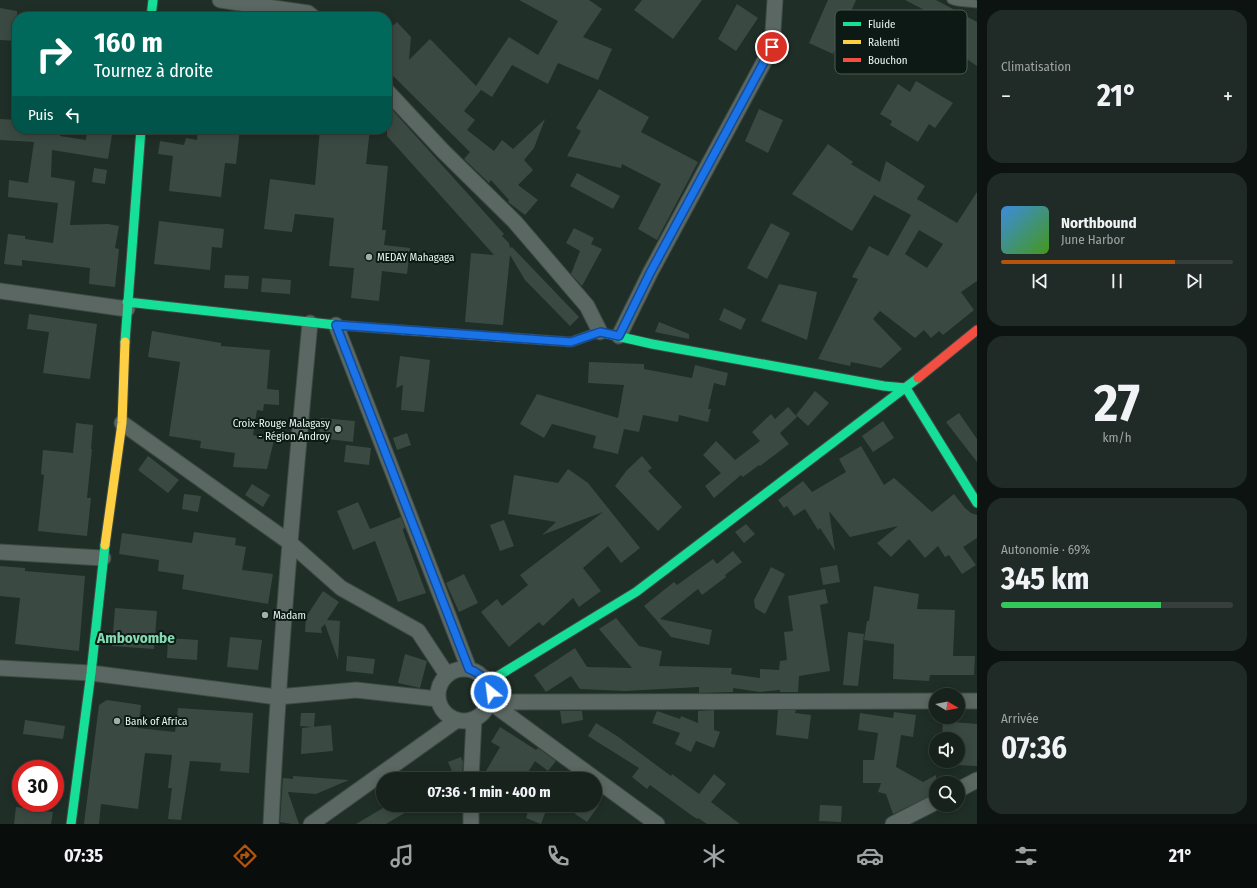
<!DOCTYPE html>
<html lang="fr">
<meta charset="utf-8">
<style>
body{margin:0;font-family:"Fira Sans Condensed",sans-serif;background:#202a26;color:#f1f3f6;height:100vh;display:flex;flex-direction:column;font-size:15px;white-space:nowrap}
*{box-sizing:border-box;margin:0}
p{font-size:13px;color:#9ea4a4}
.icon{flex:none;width:22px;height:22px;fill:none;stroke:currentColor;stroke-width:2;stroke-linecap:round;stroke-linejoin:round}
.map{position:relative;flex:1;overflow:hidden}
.side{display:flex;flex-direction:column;gap:10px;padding:10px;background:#0d1310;width:280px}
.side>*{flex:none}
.hud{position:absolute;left:12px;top:12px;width:380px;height:122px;border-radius:16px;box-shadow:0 2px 10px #0003,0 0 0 1px #363f3b;background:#00695c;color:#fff;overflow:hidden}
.needle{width:26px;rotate:100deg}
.tools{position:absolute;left:929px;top:688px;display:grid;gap:8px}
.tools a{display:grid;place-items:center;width:36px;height:36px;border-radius:50%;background:#17221d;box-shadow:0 2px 10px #0003,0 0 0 1px #363f3b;font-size:20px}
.speed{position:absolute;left:12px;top:760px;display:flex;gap:8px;font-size:20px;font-weight:700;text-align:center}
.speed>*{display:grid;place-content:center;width:52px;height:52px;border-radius:50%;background:#17221d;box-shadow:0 2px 10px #0003,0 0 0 1px #363f3b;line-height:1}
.speed .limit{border:6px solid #d22;background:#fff;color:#111}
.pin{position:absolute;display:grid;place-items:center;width:34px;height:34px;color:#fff;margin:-17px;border:2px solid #fff;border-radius:50%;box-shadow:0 1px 4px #0007}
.me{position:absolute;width:44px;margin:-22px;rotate:331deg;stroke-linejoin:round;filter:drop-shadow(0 0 3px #0008)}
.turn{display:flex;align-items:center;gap:14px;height:84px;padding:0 16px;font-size:18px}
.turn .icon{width:52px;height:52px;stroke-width:2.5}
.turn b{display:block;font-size:28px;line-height:34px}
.then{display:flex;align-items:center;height:38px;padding:0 16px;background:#0003;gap:8px;font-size:15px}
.big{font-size:30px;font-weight:700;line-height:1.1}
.side .tile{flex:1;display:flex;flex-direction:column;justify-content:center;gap:6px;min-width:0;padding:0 14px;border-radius:16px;background:#202a26}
.side .dial{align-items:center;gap:0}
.dial b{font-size:52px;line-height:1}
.song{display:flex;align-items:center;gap:12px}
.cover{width:48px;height:48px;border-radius:6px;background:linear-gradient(135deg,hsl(210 70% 55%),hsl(100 70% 35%))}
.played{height:4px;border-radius:2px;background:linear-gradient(90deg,#b45309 75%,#363f3b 75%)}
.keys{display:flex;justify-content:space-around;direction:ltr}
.heat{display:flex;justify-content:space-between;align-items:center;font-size:22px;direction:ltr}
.charge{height:6px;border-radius:3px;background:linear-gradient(90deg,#34c759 69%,#363f3b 0)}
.trip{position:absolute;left:376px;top:772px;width:226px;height:40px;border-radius:20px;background:#17221d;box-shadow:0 2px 10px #0003,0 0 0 1px #363f3b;font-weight:700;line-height:40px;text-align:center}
.tabs{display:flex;height:64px;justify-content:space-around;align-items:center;background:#090e0c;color:#9ea4a4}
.tabs .icon{width:28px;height:28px}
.tabs .on{color:#b45309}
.tabs b{font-size:18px;color:#f1f3f6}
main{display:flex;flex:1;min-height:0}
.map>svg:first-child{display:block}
.building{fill:#3a4a43;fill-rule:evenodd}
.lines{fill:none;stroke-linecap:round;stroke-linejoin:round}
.lane-casing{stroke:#3d4a44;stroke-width:9}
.street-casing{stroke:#3d4a44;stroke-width:17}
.fast-casing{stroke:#3d4a44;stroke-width:11}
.slow-casing{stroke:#3d4a44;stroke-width:11}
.jam-casing{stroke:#3d4a44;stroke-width:11}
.lane{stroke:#5b6762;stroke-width:7}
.street{stroke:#5b6762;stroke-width:15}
.fast{stroke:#16e098;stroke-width:9}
.slow{stroke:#ffcf43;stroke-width:9}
.jam{stroke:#f24e42;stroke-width:9}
.route-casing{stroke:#114b97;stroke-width:10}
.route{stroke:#1a73e8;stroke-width:7}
.poi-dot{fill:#a0b0a8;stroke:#0d1914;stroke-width:1.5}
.labels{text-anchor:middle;stroke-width:4;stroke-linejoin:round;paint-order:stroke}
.poi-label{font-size:11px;fill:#e6f6ee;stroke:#0d1914;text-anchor:start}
.district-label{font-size:15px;font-weight:bold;fill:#84d9b3;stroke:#0d1914}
.key{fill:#0d1914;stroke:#4e5b55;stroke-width:1}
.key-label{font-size:11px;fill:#e6f6ee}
</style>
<main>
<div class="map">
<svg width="977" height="824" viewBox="0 0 977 824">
<rect width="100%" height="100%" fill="#1f2e27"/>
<path class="building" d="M 519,0 L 589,0 L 602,9 L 583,37 L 612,49 L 598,80 L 558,63 L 548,84 L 512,65 L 492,97 L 478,88 L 481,90 L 464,111 L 475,120 L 467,130 L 494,151 L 502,140 L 513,149 L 545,119 L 534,148 L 524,160 L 533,170 L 518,185 L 538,200 L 525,215 L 508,202 L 509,200 L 491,180 L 489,183 L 464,159 L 470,152 L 387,70 L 387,31 L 397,22 L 411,37 L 409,60 L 430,39 L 476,86 L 509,37 L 538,55 L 558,21 Z
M 642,0 L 702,0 L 673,39 L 634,10 Z
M 828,0 L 856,0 L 833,54 L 809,43 Z
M 905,0 L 936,0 L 977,22 L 977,66 L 943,43 L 926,67 L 905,52 L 932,14 Z
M 737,4 L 758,18 L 736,51 L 718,39 Z
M 0,8 L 17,11 L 17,41 L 0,40 Z
M 916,81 L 953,103 L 935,128 L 929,124 L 918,142 L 890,125 L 892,121 L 880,114 L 898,84 L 910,92 Z
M 599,89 L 649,117 L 641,132 L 698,162 L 657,240 L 638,229 L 661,184 L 622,164 L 621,168 L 567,156 L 581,131 L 576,128 Z
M 387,104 L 504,234 L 502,236 L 509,243 L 510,248 L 512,247 L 579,317 L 570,326 L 525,280 L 510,255 L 503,325 L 465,322 L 471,253 L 494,255 L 387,136 Z
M 759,109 L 783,120 L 768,153 L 745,141 Z
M 0,119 L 17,120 L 17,129 L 60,130 L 60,136 L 86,140 L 87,129 L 113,129 L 108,159 L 52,150 L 51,177 L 75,181 L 70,225 L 108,224 L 119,226 L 115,248 L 119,249 L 115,287 L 89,284 L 90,268 L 22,260 L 22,266 L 4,264 L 8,234 L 25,236 L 25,239 L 53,243 L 58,203 L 8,197 L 9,180 L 28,183 L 34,142 L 0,140 Z
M 198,129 L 240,129 L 236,164 L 225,163 L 221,197 L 169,191 L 173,156 L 158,154 L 160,141 L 184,145 L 186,138 L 197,140 Z
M 320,129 L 370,129 L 366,164 L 388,166 L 382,230 L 386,230 L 384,245 L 410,248 L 407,274 L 382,271 L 379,301 L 351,298 L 354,268 L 329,266 L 334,218 L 295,214 L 292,232 L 264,229 L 270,179 L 315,185 Z
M 828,144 L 853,162 L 851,164 L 880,182 L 886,161 L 925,186 L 917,199 L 957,223 L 977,192 L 977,281 L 961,292 L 974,310 L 943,335 L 939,331 L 931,338 L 924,330 L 915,338 L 880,311 L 873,319 L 902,349 L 881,368 L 851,362 L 850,366 L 818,359 L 858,279 L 852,277 L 869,246 L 888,256 L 911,215 L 874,195 L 852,231 L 792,194 ZM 919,230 L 943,244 L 927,268 L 905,254 Z
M 94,168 L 107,170 L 105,184 L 92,182 Z
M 577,173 L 620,196 L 613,209 L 570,186 Z
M 159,221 L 224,229 L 222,248 L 212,247 L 210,270 L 154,264 Z
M 771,223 L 790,233 L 767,279 L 747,268 Z
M 574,228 L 594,238 L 591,244 L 602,249 L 582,286 L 571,274 L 580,251 L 566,243 Z
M 225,275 L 249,276 L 248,289 L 224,288 Z
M 262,278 L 291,280 L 290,294 L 261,292 Z
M 779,284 L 817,292 L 807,340 L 761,321 Z
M 724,308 L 746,319 L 741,330 L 719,320 Z
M 29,314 L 97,324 L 90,379 L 43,373 L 49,332 L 27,329 Z
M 659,322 L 689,334 L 689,339 L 655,332 Z
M 152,331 L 221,343 L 221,346 L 270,350 L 267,389 L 279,390 L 279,405 L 264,404 L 263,411 L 257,410 L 253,435 L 274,440 L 267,469 L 233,467 L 235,453 L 200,448 L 201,441 L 169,436 L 180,362 L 148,357 Z
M 400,356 L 430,360 L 424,412 L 401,410 L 403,385 L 396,388 Z
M 589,362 L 644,364 L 644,369 L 692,378 L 695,365 L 728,373 L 725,386 L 714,383 L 708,409 L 711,409 L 708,422 L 679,415 L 678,422 L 643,415 L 639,432 L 624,429 L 618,454 L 593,448 L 596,436 L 552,424 L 544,438 L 520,424 L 537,394 L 618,418 L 624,385 L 588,383 Z
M 815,391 L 829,403 L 808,426 L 796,415 Z
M 788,407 L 797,417 L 780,433 L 789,444 L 760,466 L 759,465 L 743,477 L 741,475 L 714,498 L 705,486 L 721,473 L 703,455 L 716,441 L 735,460 L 760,441 L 752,432 L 771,414 L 775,419 Z
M 959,413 L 977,439 L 977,462 L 946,422 Z
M 321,418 L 355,421 L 353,442 L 319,438 Z
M 883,421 L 894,438 L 873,452 L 862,436 Z
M 76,423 L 93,425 L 91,449 L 92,449 L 87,498 L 91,498 L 87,536 L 38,531 L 44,475 L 41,474 L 43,450 L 73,453 Z
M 407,433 L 411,445 L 397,450 L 393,438 Z
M 346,445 L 371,448 L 369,465 L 344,462 Z
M 861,446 L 884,485 L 894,478 L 932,512 L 954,494 L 965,508 L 971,513 L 977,515 L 977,538 L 963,547 L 976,565 L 962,574 L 949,555 L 945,557 L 938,546 L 925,558 L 909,539 L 891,557 L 877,543 L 898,526 L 850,537 L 829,511 L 835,551 L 820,528 L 818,530 L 805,509 L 794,516 L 787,506 L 784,508 L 778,500 L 803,481 L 812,492 L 846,472 L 839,459 Z
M 148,456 L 179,480 L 168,493 L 138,470 Z
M 642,456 L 652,468 L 648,471 L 682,507 L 658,531 L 615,486 L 627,470 Z
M 568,469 L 588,483 L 640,548 L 621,563 L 608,546 L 583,568 L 601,591 L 579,607 L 573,598 L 543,626 L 539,622 L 509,647 L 481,612 L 497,599 L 502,606 L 528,585 L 520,575 L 603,512 L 542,535 L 556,522 L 508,514 L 514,475 L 558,483 Z
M 252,484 L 270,495 L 263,507 L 245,495 Z
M 184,494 L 201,496 L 198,512 L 182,509 Z
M 358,502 L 370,529 L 401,517 L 405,528 L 403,529 L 403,531 L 426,593 L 398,602 L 375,541 L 353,550 L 337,511 Z
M 504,520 L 514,546 L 500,551 L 490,525 Z
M 746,524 L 755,534 L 744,543 L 735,532 Z
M 194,532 L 236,538 L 235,545 L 246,547 L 242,570 L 273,574 L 268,604 L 182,589 L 184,575 L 158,571 L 159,560 L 119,554 L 122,533 L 192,543 Z
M 733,551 L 742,562 L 725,575 L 726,577 L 702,595 L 698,589 L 660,619 L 712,630 L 709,645 L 671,637 L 644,606 L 674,582 L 677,585 L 713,559 L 717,564 Z
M 837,565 L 840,582 L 823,585 L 820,568 Z
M 0,566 L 25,568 L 25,571 L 85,576 L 79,651 L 15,644 L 20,598 L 0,596 Z
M 771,567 L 785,574 L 765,614 L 755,608 L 754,600 Z
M 464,574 L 478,603 L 459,612 L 446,583 Z
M 874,586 L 919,594 L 917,609 L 955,610 L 953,656 L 975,656 L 974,675 L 930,675 L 929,681 L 893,679 L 894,644 L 864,640 L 867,621 L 869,621 Z
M 825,589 L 828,603 L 820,605 L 830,671 L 799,676 L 798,692 L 780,692 L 780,690 L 760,692 L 733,688 L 733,692 L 699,693 L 699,687 L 625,691 L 580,689 L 571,676 L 546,692 L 534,675 L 575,648 L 587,667 L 632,668 L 599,629 L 616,618 L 639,646 L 662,651 L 659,666 L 732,668 L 731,674 L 760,678 L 760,669 L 779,670 L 780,661 L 787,660 L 784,632 L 793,631 L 788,596 Z
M 323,591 L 339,602 L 327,620 L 340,621 L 338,660 L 325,624 L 321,628 L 322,633 L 305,632 L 306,617 Z
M 115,608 L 157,611 L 154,649 L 112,646 Z
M 848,632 L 864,634 L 858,686 L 843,685 Z
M 230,637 L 262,640 L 258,670 L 227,667 Z
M 168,638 L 198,640 L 197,660 L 167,658 Z
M 405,654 L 427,661 L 420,688 L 398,683 Z
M 347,656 L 375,659 L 373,674 L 346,671 Z
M 107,700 L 141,705 L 138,728 L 175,732 L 178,708 L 253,713 L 249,773 L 220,771 L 221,763 L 190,761 L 181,820 L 168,819 L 172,788 L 168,788 L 172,755 L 145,753 L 138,809 L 101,804 L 99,824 L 84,824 L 99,705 Z
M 714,710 L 714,730 L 720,732 L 714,748 L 696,741 L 691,752 L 675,744 L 680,733 L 652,723 L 657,711 L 680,719 L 681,716 L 698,723 L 698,711 Z
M 778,710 L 796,710 L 795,713 L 811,715 L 808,739 L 776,735 Z
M 560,711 L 582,711 L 583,720 L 562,724 Z
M 894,712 L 916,715 L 913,737 L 901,735 L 896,767 L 923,782 L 936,775 L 936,793 L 893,814 L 886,794 L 878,792 L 881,783 L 863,783 L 863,760 L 874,760 L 878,733 L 858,730 L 860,713 L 893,718 Z
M 301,713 L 315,713 L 314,727 L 300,726 Z
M 25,720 L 65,726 L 63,739 L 23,734 Z
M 943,721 L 977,724 L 977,766 L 957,765 L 959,739 L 942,739 Z
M 596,723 L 617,736 L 671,776 L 672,774 L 699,794 L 714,774 L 726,784 L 711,802 L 740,824 L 707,824 L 698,818 L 697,819 L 691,815 L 650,785 L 647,789 L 632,777 L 639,768 L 588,736 Z
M 331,725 L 333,751 L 301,754 L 302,728 Z
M 500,727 L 536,750 L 538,748 L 556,761 L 548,771 L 535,761 L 524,779 L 498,779 L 486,771 L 500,747 L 491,742 Z
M 461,757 L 463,762 L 462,775 L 455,778 L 448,762 Z
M 283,776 L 283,778 L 293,779 L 293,776 L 349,780 L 316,794 L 288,792 L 299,824 L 292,824 L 280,822 Z
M 388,805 L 418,805 L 386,824 L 356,824 Z
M 530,805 L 548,805 L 541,824 L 526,818 Z
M 581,805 L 599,805 L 587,822 L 575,814 Z
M 820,805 L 842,806 L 841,822 L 819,821 Z
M 16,807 L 53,812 L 51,824 L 14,824 Z"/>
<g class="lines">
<g class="lane-casing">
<path id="lane" d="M 951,0 C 959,4 968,2 977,4"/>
</g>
<g class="street-casing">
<path id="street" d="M 220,0 L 308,13 L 313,17
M 387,91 L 443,151 L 515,222 L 587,306 L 600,332
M 0,291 L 127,309
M 336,325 L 469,669
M 619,336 L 650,273 L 772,47 L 775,0
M 122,423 L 289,542 L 341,588 L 418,631 L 447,675
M 0,552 L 103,558
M 0,668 L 91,673 L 277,697 L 356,690 L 438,699
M438 695a26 26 0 1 1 52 0a26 26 0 1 1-52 0Z
M 958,701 L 977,701
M 490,702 L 936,701
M 490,702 L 657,824
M 471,779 L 474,720
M 958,790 L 977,780
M 471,805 L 471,824
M 271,824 C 279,656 294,490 310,323
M 311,824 L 457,720
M 893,824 L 936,802"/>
</g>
<g class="fast-casing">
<path id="fast" d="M 151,17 L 153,0
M 127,302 L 336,325 L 403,330
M 599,332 L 652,344 L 884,386 L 906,388 L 977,503
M 125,342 L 141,129
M 488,682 L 636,592 L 918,378
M 71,824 L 91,673 L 105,545"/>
</g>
<g class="slow-casing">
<path id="slow" d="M 403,330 L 571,342 L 599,332
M 105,545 L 122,423 L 125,342"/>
</g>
<g class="jam-casing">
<path id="jam" d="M 918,378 L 977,330"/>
</g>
<use href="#lane" class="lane"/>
<use href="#street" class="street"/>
<use href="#fast" class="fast"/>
<use href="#slow" class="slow"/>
<use href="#jam" class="jam"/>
</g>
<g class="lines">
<g class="route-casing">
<path id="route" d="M 491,692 C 486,679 481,674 469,669 L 336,325 L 571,342 L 600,332 L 619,336 L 650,273 L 772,47"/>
</g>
<use href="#route" class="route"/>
</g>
<g class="poi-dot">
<circle cx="369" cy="257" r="4"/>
<circle cx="338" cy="429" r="4"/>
<circle cx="265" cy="615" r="4"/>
<circle cx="117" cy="721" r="4"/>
</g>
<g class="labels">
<g class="poi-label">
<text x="377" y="261">MEDAY Mahagaga</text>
<text x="330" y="427" text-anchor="end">Croix-Rouge Malagasy<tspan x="330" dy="13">- Région Androy</tspan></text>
<text x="273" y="619">Madam</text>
<text x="125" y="725">Bank of Africa</text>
</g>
<g class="district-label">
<text x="136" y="643">Ambovombe</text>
</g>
</g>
<rect x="835" y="10" width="132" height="64" rx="6" class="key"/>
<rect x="843" y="22" width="18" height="4" fill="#16e098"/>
<rect x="843" y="40" width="18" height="4" fill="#ffcf43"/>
<rect x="843" y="58" width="18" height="4" fill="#f24e42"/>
<g class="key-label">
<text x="868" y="28">Fluide</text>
<text x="868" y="46">Ralenti</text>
<text x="868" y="64">Bouchon</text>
</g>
</svg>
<div class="tools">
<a><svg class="needle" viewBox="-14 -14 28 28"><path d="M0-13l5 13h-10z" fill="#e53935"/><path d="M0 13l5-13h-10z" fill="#9ea4a4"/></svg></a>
<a><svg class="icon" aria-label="sound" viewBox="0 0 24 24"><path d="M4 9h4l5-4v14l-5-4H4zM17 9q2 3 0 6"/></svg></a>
<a><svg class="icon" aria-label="search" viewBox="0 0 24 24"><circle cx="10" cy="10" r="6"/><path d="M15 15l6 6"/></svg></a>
</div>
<div class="speed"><div class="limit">30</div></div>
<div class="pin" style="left:772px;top:47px;background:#d93025"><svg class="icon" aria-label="arrive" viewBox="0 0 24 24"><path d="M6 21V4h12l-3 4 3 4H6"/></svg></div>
<svg class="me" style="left:491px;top:692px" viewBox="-20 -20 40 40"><circle r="17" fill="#1a73e8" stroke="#fff" stroke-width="3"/><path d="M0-11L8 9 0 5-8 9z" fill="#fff"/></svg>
<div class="trip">07:36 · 1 min · 400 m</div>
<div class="hud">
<div class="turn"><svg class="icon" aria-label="right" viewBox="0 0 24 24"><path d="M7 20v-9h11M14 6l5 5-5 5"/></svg><div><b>160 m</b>Tournez à droite</div></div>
<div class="then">Puis<svg class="icon" aria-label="left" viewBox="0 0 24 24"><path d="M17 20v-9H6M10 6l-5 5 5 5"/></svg></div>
</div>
</div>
<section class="side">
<div class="tile"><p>Climatisation</p>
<div class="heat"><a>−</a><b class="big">21°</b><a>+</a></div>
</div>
<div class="tile">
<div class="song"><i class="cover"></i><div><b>Northbound</b><p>June Harbor</p></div></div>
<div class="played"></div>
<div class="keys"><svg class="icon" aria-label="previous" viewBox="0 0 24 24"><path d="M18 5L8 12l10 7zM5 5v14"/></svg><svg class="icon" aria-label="pause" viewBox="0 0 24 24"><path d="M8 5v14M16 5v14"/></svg><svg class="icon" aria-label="next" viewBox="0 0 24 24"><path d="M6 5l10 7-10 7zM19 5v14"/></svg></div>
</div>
<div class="tile dial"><b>27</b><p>km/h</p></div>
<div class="tile"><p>Autonomie · 69%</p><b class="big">345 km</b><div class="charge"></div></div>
<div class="tile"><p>Arrivée</p><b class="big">07:36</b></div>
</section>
</main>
<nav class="tabs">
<b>07:35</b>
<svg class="icon on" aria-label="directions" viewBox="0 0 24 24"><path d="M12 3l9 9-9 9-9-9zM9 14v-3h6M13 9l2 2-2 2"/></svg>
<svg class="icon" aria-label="music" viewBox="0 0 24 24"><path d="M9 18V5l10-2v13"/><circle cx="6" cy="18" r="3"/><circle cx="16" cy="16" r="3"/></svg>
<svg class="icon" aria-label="phone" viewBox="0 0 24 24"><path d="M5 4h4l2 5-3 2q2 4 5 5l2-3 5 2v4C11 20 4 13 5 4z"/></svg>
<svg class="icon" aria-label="climate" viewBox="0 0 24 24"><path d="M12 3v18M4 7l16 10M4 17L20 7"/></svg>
<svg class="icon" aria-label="car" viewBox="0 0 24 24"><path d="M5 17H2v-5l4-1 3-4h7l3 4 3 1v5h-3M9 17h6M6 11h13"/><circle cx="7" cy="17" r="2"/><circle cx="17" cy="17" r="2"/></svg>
<svg class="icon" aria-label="filters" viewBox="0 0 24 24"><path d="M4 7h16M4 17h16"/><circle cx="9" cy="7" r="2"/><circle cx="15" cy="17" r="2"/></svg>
<b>21°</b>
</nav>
